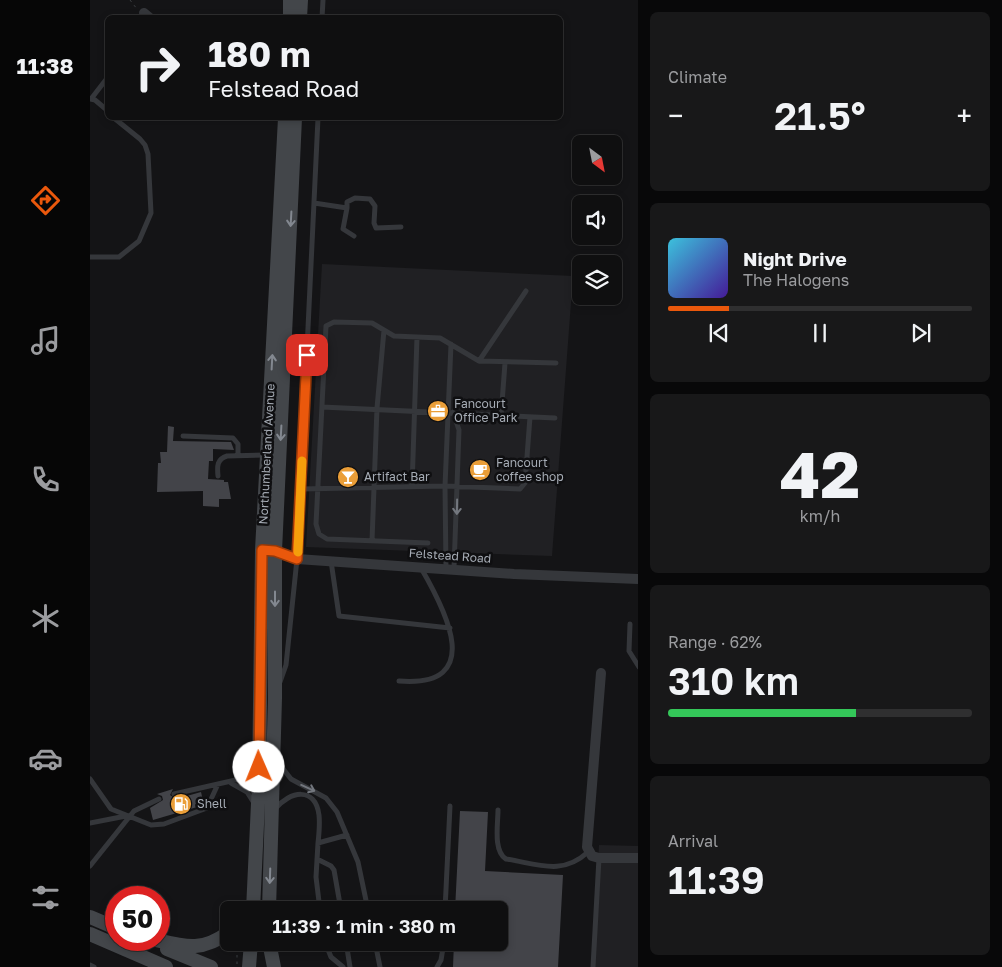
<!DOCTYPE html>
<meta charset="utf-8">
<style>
body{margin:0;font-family:"Golos Text",sans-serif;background:#181819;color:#f1f3f6;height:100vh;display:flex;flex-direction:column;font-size:19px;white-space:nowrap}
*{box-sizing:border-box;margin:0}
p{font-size:16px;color:#9b9c9f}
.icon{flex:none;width:28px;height:28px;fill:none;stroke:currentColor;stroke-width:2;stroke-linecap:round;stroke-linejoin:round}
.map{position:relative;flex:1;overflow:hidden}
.panel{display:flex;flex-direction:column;gap:12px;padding:12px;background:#080809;width:364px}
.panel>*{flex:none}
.banner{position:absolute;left:15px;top:15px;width:458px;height:105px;border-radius:8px;box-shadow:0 2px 8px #0003,0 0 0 1px #2f2f30;background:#0f0f10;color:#f1f3f6;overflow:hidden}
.needle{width:32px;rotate:148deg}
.controls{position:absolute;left:482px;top:135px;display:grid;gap:10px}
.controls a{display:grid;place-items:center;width:50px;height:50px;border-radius:8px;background:#0f0f10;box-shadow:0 2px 8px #0003,0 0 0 1px #2f2f30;font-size:25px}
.speed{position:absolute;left:15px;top:886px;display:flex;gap:10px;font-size:25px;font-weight:700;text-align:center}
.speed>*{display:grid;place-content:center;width:65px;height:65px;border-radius:50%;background:#0f0f10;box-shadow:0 2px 8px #0003,0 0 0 1px #2f2f30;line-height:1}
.speed .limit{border:8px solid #d22;background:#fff;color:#111}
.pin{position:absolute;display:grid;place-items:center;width:42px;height:42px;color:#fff;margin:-21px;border-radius:10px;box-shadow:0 2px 8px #0006}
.me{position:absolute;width:55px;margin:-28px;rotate:359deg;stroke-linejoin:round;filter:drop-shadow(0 0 4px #0008)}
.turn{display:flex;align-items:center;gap:18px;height:105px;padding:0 20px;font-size:22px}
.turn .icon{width:65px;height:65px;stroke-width:2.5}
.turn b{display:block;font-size:35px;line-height:42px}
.big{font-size:38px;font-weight:600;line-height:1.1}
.panel .card{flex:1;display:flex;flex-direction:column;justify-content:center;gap:8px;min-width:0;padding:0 18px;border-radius:8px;background:#181819}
.panel .dial{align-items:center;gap:0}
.dial b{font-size:65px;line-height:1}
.song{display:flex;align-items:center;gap:15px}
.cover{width:60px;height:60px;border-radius:8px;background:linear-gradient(135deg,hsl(190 70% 55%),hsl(260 70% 35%))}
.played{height:5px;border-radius:2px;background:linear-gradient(90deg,#ea580c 20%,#2f2f30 20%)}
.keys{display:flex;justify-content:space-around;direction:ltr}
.heat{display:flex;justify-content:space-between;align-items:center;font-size:28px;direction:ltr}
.charge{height:8px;border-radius:4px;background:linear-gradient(90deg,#34c759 62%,#2f2f30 0)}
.trip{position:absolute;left:130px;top:901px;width:288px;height:50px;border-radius:8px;background:#0f0f10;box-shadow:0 2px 8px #0003,0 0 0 1px #2f2f30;font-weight:600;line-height:50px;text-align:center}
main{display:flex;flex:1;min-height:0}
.tabs{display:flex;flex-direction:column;width:90px;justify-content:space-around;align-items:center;background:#060606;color:#9b9c9f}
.tabs .icon{width:35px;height:35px}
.tabs .current{color:#ea580c}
.tabs b{font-size:22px;color:#f1f3f6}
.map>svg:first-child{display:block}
.built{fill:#202023}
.building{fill:#434449}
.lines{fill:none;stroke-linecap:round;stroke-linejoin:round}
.path{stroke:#3b3e42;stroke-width:1;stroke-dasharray:2.5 4;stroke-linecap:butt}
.service{stroke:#35373b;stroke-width:5}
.minor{stroke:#35373b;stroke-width:10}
.secondary{stroke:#43464a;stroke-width:14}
.oneway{stroke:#838890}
.oneway2{stroke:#73777e}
.route-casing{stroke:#983908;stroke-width:12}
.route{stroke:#ea580c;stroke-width:9}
.slow{stroke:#f59e0b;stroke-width:9}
.labels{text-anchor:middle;stroke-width:5;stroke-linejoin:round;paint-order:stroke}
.poi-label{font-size:12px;fill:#a6acb5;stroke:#0f0f11;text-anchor:start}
.street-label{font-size:12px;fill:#a6acb5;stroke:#0f0f11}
</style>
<main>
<nav class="tabs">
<b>11:38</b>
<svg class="icon current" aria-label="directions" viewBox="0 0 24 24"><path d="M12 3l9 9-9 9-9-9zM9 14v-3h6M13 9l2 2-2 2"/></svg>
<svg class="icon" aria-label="music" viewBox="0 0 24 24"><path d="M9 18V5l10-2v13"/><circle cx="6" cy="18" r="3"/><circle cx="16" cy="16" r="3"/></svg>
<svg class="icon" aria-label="phone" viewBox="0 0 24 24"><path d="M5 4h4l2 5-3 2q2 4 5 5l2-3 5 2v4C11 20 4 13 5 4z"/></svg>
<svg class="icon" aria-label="climate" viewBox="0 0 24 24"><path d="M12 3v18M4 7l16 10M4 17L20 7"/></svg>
<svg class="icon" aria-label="car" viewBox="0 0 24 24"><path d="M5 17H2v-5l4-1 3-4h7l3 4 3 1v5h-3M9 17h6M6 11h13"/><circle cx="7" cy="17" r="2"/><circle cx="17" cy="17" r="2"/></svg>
<svg class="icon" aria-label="filters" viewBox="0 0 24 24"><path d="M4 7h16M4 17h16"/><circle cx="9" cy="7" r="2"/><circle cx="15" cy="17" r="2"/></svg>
</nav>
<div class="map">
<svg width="549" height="967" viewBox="0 0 549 967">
<rect width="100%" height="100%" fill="#141416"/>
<path class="built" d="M 232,264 L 483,276 L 462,556 L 216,547 Z
M 509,845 L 548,846 L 548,967 L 503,967 Z"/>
<path class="building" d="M 78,426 L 84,427 L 83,441 L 141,442 L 144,450 L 123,449 L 123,461 L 119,461 L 118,479 L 134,480 L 134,482 L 138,482 L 141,499 L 129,499 L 129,507 L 113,506 L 113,491 L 67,492 L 68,463 L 71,463 L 70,452 L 77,452 Z
M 83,789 L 80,795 L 86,799 L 111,792 L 114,805 L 63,820 L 60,808 L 73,800 L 72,796 L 67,794 Z
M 370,811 L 398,812 L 395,871 L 473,875 L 468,967 L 363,967 L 364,942 L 409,942 L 409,910 L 365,910 Z"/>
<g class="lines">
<path class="path" d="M 40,0 L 47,9
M 149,910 L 152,902
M 147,942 L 147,964"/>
<path class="service" d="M 232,18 L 233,0
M 0,99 L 5,100 L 18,111
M 1,99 L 18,77
M 224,203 L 257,208 L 253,229 L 264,236
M 257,208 L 257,202 L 265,198 L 280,199 L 285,206 L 284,223 L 286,228 L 311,227
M 0,257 L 29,257 L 49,241 L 61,213 L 58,154 L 55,145 L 50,139 L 24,118
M 389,361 L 436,291
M 232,407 L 465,418
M 363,412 L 369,430 L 364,568
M 411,416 L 415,363
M 93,436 L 143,438 L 148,444 L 148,455
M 128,476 C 127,466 127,459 137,456 L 176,455
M 322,487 L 327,337
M 211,489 L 355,486 L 430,489 L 435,483 L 440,417
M 282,541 L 287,408 L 294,330
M 338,543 L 237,539 L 229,534 L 226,524 L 236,326 L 244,322 L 282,323 L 304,336 L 350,338 L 389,361 L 466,363
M 241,561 L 249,616 L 360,628
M 356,568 L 355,486 L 361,344
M 540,624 L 539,651 L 549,667
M 309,681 C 396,688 356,611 331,568
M 190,682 L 196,665 L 207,559 L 228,118
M 187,761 L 201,779 L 236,798 L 247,812 L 268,862 L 278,910
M 0,779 L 21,809 L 61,825 L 74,824 L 117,808 L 128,784
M 141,783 L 157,792 L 164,803
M 84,794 L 150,779 L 159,771 L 165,759
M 185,809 C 200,791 225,786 229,815 C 230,824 229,834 228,843
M 408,810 C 408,824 403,851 416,859 C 448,864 472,876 498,852
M 0,823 L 36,816
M 227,859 L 241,866 L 244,870 L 251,910
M 0,866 L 44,811 L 69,799
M 230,910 L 226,877 L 228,843 L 257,835
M 355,910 L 360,806
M 235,942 L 241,957 L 253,967
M 256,942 L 260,967
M 285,942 L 290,967
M 0,965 L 4,967
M 347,967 L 351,960 L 354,942
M 503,967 L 509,858"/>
<path class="minor" d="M 54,13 L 60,18
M 180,551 L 207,559 L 424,574 L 549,579
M 511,673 L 497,847 L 502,856 L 509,858 L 549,858"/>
<path class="secondary" d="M 200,18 L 200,0
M 210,18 L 211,0
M 163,910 L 169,782 L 172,550 L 195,118
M 179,910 L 185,698 L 185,551 L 205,118
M 0,917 L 26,928
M 0,934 L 76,967
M 66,940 C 96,947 112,952 139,932
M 179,942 L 184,967
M 77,949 L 121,967
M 159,967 L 161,942"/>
</g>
<defs><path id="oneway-shaft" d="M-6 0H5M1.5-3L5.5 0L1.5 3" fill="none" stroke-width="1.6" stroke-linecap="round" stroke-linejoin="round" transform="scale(1.25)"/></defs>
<g class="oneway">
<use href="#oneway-shaft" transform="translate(201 219) rotate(93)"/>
<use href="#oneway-shaft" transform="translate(182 362) rotate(-87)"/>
<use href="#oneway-shaft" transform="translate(191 433) rotate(93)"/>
<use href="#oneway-shaft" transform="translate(185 599) rotate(90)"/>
<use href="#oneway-shaft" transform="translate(180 876) rotate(92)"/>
</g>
<g class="oneway2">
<use href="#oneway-shaft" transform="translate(367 507) rotate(91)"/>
<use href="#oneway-shaft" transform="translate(218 788) rotate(24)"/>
</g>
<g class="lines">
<g class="route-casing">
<path id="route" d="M 169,767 L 172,550 L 185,551 L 207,559 L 217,355"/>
</g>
<use href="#route" class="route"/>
<path class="slow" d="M 208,552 L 212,461"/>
</g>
<defs>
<g id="office-disc" transform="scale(1.125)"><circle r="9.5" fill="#ea9e38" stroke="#0f0f11"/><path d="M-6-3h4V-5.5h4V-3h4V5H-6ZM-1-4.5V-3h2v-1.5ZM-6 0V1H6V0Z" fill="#fff"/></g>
<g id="cafe-disc" transform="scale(1.125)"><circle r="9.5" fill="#ea9e38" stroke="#0f0f11"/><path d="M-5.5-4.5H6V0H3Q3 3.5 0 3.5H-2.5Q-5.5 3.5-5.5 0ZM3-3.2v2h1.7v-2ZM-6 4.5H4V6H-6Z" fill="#fff"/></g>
<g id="bar-disc" transform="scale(1.125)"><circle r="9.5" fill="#ea9e38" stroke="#0f0f11"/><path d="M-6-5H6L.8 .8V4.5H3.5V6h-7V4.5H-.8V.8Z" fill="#fff"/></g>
<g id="fuel-disc" transform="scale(1.125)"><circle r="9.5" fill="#ea9e38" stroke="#0f0f11"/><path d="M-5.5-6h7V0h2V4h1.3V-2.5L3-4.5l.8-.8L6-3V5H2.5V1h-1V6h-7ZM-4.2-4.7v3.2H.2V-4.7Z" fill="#fff"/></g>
</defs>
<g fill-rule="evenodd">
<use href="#office-disc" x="348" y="411"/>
<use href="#cafe-disc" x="390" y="470"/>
<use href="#bar-disc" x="258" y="477"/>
<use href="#fuel-disc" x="91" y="804"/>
</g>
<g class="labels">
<g class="poi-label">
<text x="364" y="408">Fancourt<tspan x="364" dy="14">Office Park</tspan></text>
<text x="406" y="467">Fancourt<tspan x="406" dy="14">coffee shop</tspan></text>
<text x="274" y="481">Artifact Bar</text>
<text x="107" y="808">Shell</text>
</g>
<g class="street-label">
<text transform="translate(177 454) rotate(-87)" y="4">Northumberland Avenue</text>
<text transform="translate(360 556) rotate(4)" y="4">Felstead Road</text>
</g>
</g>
</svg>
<div class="controls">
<a><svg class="needle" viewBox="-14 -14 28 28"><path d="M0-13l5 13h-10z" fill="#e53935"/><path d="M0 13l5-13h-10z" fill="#9b9c9f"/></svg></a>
<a><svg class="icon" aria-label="sound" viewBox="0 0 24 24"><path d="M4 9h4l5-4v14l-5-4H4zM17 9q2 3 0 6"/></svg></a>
<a><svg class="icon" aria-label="layers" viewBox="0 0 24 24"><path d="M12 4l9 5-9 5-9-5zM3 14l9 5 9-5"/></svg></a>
</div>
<div class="speed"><div class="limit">50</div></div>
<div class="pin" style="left:217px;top:355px;background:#d93025"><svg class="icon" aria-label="arrive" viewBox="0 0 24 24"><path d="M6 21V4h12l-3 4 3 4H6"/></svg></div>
<svg class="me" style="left:169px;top:767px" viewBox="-20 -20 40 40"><circle r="19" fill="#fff"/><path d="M0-13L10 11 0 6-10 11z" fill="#ea580c"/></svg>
<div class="trip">11:39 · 1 min · 380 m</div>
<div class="banner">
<div class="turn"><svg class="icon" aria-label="right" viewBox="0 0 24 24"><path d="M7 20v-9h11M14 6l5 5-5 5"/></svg><div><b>180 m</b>Felstead Road</div></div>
</div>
</div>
<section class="panel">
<div class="card"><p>Climate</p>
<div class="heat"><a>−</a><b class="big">21.5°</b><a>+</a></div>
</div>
<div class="card">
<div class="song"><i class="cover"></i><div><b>Night Drive</b><p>The Halogens</p></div></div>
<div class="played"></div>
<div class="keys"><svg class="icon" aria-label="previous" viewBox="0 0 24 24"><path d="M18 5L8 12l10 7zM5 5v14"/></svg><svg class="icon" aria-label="pause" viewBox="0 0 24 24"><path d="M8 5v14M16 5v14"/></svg><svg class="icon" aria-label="next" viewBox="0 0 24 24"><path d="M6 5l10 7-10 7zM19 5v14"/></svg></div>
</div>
<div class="card dial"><b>42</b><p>km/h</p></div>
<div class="card"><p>Range · 62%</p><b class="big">310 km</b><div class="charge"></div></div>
<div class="card"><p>Arrival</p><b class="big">11:39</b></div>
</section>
</main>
